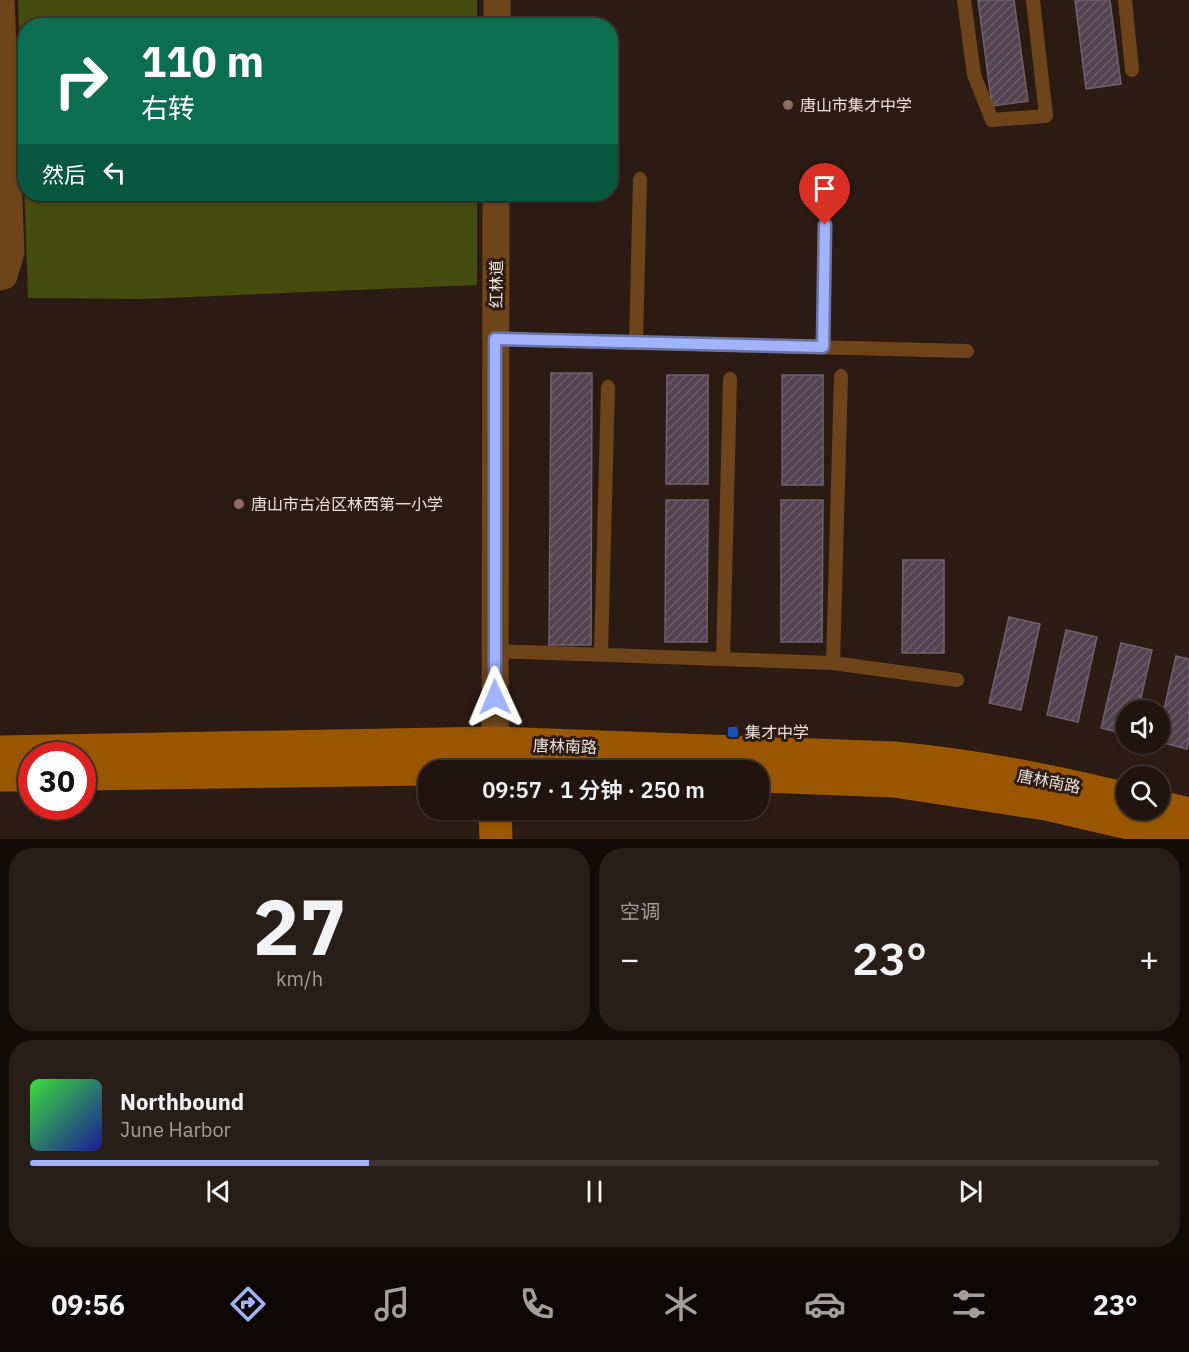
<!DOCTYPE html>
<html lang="zh">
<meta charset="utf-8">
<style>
body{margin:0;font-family:"IBM Plex Sans","Noto Sans SC",sans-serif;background:#291d17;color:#f1f3f6;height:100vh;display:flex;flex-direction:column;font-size:22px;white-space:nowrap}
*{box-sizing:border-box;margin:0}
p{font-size:20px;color:#a29e9e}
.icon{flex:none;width:33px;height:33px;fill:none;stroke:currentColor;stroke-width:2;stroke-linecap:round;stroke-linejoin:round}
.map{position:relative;height:839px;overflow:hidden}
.panel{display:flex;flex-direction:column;gap:9px;padding:9px;background:#120b08;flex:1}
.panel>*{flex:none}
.hud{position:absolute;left:18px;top:18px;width:600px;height:183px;border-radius:24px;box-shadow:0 2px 4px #0004,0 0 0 2px #3e332e;background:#0b6e4f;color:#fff;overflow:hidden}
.buttons{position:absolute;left:1116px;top:700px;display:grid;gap:12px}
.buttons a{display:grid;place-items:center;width:54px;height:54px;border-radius:50%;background:#21140e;box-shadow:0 2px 4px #0004,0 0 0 2px #3e332e;font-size:30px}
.speed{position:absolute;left:18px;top:742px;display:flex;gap:12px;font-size:30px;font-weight:700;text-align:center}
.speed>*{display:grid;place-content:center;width:78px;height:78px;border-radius:50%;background:#21140e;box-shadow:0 2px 4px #0004,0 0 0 2px #3e332e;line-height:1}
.speed .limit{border:9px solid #d22;background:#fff;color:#111}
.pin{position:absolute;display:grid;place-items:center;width:51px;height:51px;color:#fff;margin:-62px -26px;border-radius:50% 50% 50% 0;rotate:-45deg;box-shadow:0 0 6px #0007}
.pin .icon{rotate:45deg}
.me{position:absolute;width:66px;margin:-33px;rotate:359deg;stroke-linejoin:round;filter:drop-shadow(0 0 4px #0008)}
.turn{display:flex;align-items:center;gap:21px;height:126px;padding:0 24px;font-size:27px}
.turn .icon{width:78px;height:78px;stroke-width:2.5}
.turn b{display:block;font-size:42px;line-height:51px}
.then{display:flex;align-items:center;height:57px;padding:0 24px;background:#0003;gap:12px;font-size:22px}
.big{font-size:45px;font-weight:600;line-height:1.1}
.panel .widget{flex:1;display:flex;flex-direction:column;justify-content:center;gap:9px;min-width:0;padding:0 21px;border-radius:24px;background:#291d17}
.panel .dial{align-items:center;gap:0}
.dial b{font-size:78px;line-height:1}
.song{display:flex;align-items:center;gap:18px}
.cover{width:72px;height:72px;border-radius:9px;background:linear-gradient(135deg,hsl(120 70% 55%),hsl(240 70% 35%))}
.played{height:6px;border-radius:3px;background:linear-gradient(90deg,#a1b3fd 30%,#3e332e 30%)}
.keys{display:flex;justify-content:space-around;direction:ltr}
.heat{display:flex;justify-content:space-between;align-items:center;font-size:33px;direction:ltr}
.panel .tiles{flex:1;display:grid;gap:9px;grid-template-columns:1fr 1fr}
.widget:last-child{grid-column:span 2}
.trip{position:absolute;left:418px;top:760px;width:351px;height:60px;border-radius:24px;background:#21140e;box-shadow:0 2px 4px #0004,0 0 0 2px #3e332e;font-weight:600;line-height:60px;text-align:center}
.dock{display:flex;height:96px;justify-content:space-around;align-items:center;background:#0d0806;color:#a29e9e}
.dock .icon{width:42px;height:42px}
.dock .selected{color:#a1b3fd}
.dock b{font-size:27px;color:#f1f3f6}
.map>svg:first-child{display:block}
.green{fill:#444c0e}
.building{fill:url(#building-hatch);stroke:#72606f;stroke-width:1.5}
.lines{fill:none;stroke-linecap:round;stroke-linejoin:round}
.path{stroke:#7e6f67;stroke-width:4;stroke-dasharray:4.5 4.5;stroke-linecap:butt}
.lane{stroke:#6e441b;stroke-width:14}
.street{stroke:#6e441b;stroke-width:27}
.secondary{stroke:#9a5601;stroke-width:33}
.route-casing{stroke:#6974a4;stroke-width:15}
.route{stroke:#a1b3fd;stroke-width:10}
.education-dot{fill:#8d6e63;stroke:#2c1b12;stroke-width:2}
.transit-dot{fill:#1a4fb4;stroke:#2c1b12;stroke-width:2}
.labels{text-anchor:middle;stroke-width:6;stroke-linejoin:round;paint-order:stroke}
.poi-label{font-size:16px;fill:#ece0da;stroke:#2c1b12;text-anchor:start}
.street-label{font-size:16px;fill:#ece0da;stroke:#2c1b12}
</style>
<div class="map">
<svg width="1189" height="839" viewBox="0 0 1189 839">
<defs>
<pattern id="building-hatch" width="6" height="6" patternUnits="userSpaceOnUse" patternTransform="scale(1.5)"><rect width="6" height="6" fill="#53424f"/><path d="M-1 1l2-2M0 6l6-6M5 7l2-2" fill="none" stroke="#6c5d68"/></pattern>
</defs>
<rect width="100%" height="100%" fill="#2c1b12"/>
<path class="green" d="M 18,0 L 477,0 L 477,25 L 26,26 L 26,194 L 477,194 L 477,285 L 143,299 L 28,298 Z"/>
<path class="building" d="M 978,0 L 1014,0 L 1028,101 L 992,106 Z
M 1075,0 L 1110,0 L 1121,84 L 1086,89 Z
M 551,373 L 592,373 L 591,645 L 549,645 Z
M 667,375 L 708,375 L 708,484 L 666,484 Z
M 782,375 L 823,375 L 823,485 L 782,485 Z
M 666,500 L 708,500 L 707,642 L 665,642 Z
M 781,500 L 823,500 L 822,642 L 781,642 Z
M 903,560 L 944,560 L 944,653 L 902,653 Z
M 1009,617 L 1040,624 L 1021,710 L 989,703 Z
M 1066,630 L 1097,637 L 1078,722 L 1047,715 Z
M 1121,643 L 1152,650 L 1138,711 L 1126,711 L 1126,734 L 1101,728 Z
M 1176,656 L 1189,659 L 1189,741 L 1187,749 L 1160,742 L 1160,727 Z"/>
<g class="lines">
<path class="path" d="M 177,194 C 185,196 195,197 203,194"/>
<path class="lane" d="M 964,0 L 974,75 L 992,120 L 1046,116 L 1033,0
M 1125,0 L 1132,70
M 495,339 L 967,351
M 636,343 L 640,179
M 823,347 L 825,225
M 494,651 L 833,663 L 957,680
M 601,654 L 608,387
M 723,659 L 730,379
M 833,663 L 841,376"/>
<path class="street" d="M 497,26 L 497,0
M 0,277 L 4,276 L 11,252 L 1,0
M 495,762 L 496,194"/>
<path class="secondary" d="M 0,752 L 495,743 L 894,758 C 973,765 1049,780 1126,799
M 82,774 L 494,768 L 595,771
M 0,775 L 32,775
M 759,776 L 894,781 L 1046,804 L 1189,837
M 1160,807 L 1189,814
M 495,810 L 496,839"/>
</g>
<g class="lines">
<g class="route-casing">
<path id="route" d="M 495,697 L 495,339 L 823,347 L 825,225"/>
</g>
<use href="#route" class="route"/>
</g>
<g class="education-dot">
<circle cx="788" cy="105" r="6"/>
<circle cx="239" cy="504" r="6"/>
</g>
<rect class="transit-dot" x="727" y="726" width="12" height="12" rx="3"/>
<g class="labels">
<g class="poi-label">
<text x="800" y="111">唐山市集才中学</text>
<text x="251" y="510">唐山市古冶区林西第一小学</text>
<text x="745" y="738">集才中学</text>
</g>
<g class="street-label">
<text transform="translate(496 284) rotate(-90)" y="6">红林道</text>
<text transform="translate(565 746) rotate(2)" y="6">唐林南路</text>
<text transform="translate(1049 781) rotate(11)" y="6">唐林南路</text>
</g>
</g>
</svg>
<div class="buttons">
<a><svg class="icon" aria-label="sound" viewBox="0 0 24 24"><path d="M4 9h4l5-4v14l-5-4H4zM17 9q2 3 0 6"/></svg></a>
<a><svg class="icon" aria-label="search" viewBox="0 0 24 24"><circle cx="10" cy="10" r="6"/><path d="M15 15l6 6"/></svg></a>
</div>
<div class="speed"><div class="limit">30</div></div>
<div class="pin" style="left:825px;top:225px;background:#d93025"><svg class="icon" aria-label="arrive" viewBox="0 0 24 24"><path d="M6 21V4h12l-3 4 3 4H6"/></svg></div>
<svg class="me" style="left:495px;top:697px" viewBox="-20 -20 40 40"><path d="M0-17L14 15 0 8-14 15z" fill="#a1b3fd" stroke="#fff" stroke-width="4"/></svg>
<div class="trip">09:57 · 1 分钟 · 250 m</div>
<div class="hud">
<div class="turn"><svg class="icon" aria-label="right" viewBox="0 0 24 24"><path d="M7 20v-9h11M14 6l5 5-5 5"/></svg><div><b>110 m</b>右转</div></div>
<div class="then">然后<svg class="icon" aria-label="left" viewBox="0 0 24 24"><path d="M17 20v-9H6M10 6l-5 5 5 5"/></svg></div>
</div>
</div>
<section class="panel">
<div class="tiles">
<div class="widget dial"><b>27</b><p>km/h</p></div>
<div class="widget"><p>空调</p>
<div class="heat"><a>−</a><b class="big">23°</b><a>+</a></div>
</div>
<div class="widget">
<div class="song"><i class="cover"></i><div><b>Northbound</b><p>June Harbor</p></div></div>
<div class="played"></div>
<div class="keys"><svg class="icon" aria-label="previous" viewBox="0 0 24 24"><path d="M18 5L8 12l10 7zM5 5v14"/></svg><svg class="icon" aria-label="pause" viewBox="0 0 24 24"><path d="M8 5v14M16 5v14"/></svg><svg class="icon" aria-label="next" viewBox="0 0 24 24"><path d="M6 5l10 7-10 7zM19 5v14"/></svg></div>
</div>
</div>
</section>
<nav class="dock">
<b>09:56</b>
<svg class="icon selected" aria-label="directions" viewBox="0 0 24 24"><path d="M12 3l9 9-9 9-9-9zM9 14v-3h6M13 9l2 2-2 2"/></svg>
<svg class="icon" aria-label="music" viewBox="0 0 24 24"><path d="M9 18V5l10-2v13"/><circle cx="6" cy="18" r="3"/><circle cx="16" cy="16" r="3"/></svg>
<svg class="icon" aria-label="phone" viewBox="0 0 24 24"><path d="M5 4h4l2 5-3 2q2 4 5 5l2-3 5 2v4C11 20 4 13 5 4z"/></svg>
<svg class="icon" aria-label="climate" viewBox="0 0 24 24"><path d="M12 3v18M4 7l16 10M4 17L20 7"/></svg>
<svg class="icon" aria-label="car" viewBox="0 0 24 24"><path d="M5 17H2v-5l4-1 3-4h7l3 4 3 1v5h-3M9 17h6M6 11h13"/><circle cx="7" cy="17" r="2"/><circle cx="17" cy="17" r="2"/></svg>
<svg class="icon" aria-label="filters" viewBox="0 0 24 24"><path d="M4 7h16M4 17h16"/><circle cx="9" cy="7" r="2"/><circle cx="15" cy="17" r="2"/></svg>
<b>23°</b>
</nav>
